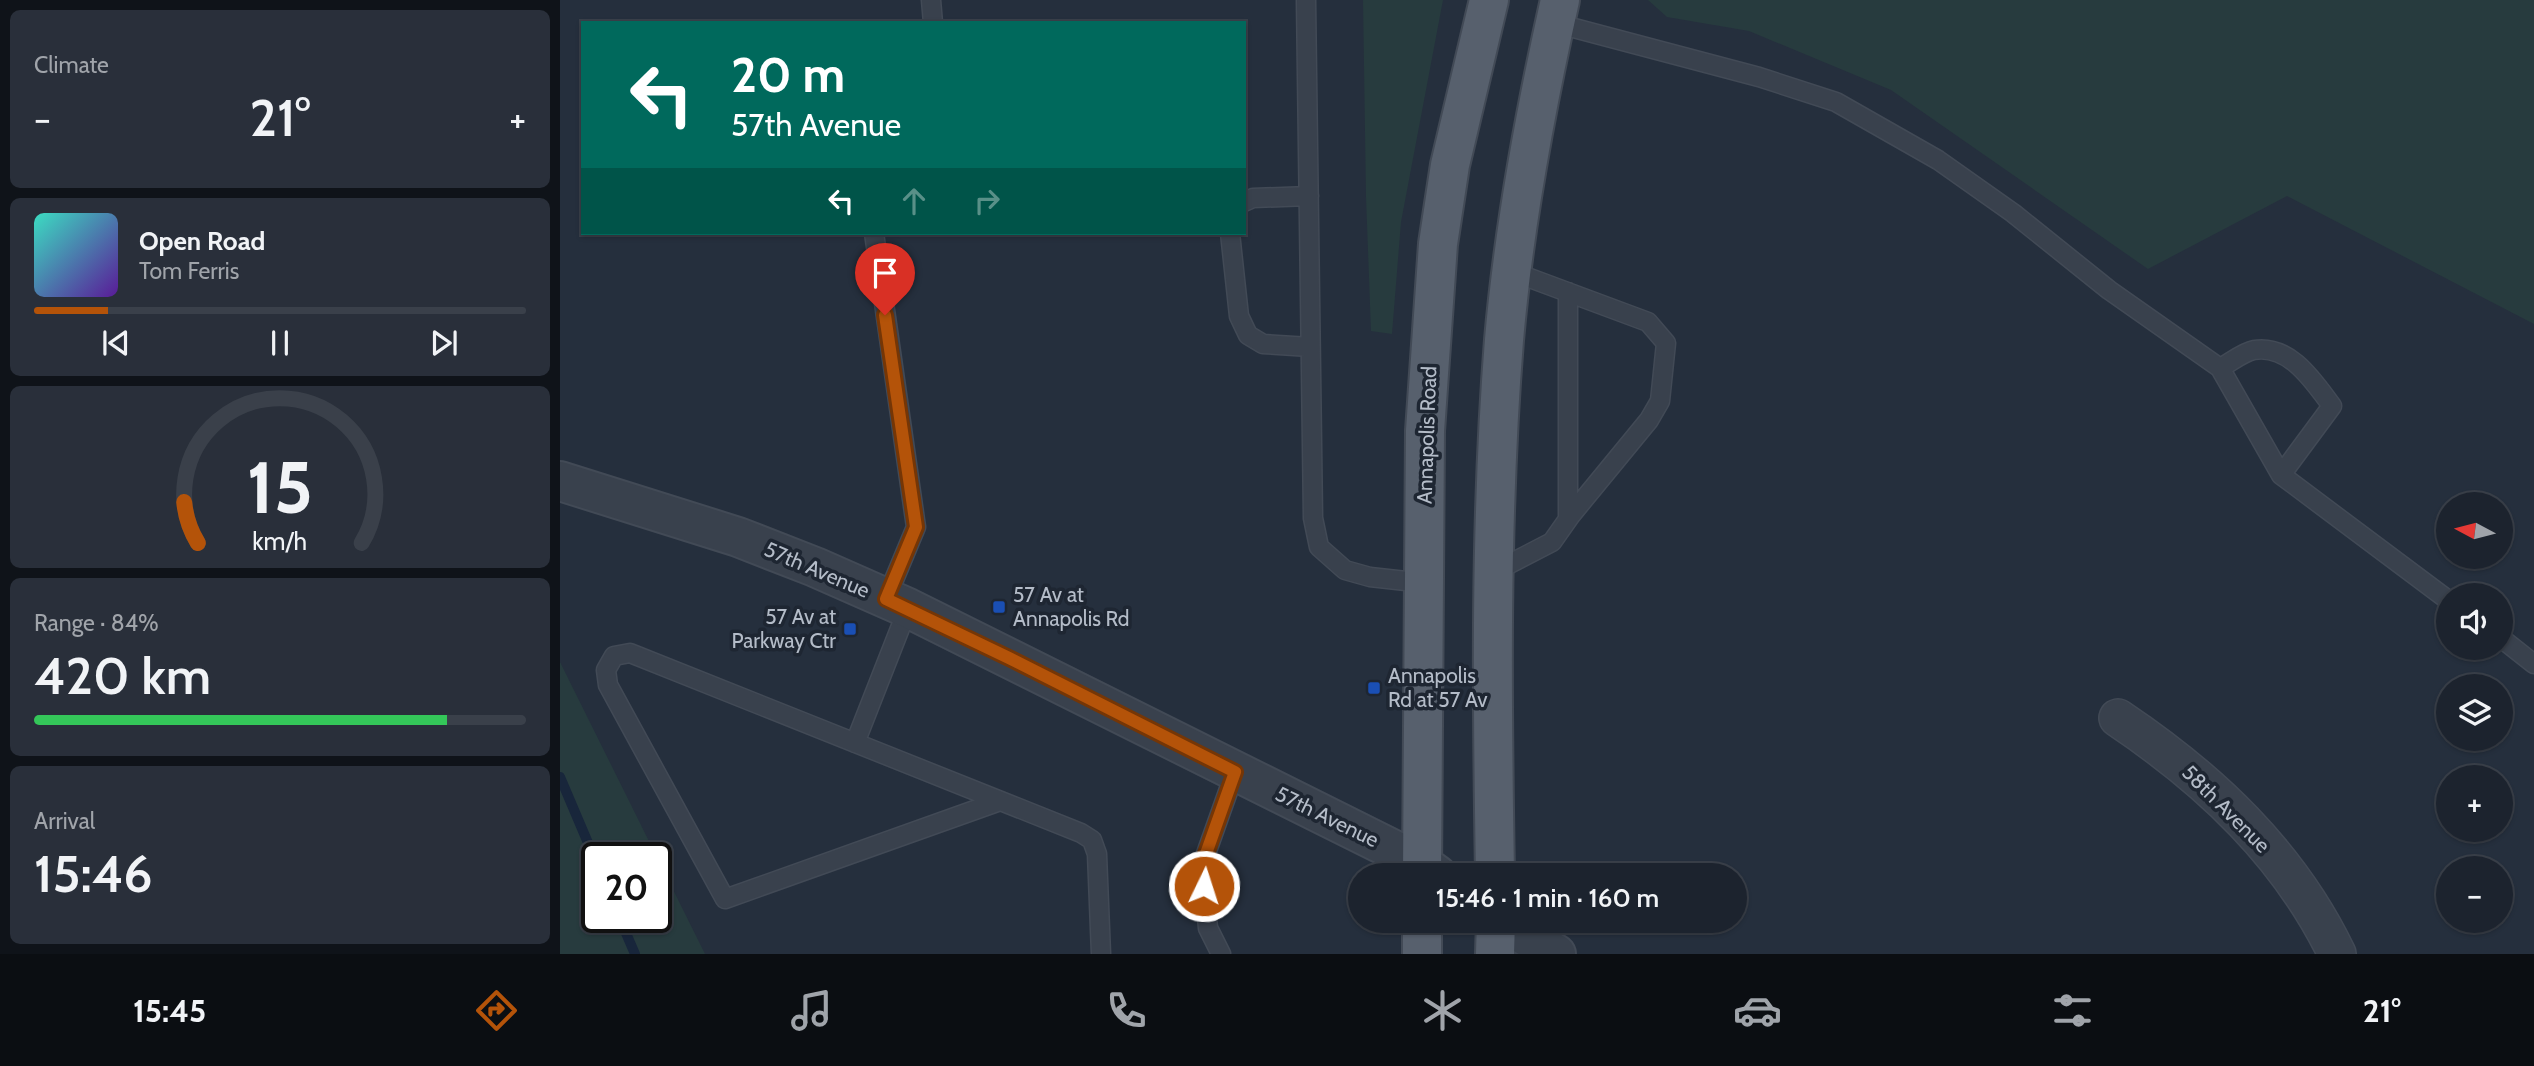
<!DOCTYPE html>
<meta charset="utf-8">
<style>
body{margin:0;font-family:Cabin,sans-serif;background:#292f3a;color:#f1f3f6;height:100vh;display:flex;flex-direction:column;font-size:26px;white-space:nowrap}
*{box-sizing:border-box;margin:0}
p{font-size:23px;color:#a0a4aa}
.icon{flex:none;width:38px;height:38px;fill:none;stroke:currentColor;stroke-width:2;stroke-linecap:round;stroke-linejoin:round}
.map{position:relative;flex:1;overflow:hidden}
.details{display:flex;flex-direction:column;gap:10px;padding:10px;background:#0f1319;width:560px}
.details>*{flex:none}
.top-card{position:absolute;left:21px;top:21px;width:665px;height:214px;border-radius:0px;box-shadow:0 2px 5px #0004,0 0 0 2px #3a404a;background:#00695c;color:#fff;overflow:hidden}
.needle{width:46px;rotate:277deg}
.controls{position:absolute;left:1876px;top:492px;display:grid;gap:14px}
.controls a{display:grid;place-items:center;width:77px;height:77px;border-radius:50%;background:#1c232e;box-shadow:0 2px 5px #0004,0 0 0 2px #3a404a;font-size:35px}
.speed{position:absolute;left:21px;top:842px;display:flex;gap:14px;font-size:35px;font-weight:700;text-align:center}
.speed>*{display:grid;place-content:center;width:91px;height:91px;border-radius:50%;background:#1c232e;box-shadow:0 2px 5px #0004,0 0 0 2px #3a404a;line-height:1}
.speed .limit{border:4px solid #111;border-radius:10px;background:#fff;color:#111}
.pin{position:absolute;display:grid;place-items:center;width:60px;height:60px;color:#fff;margin:-72px -30px;border-radius:50% 50% 50% 0;rotate:-45deg;box-shadow:0 0 7px #0007}
.pin .icon{rotate:45deg}
.me{position:absolute;width:77px;margin:-38px;rotate:4deg;stroke-linejoin:round;filter:drop-shadow(0 0 5px #0008)}
.turn{display:flex;align-items:center;gap:24px;height:147px;padding:0 35px;font-size:32px}
.turn .icon{width:91px;height:91px;stroke-width:2.5}
.turn b{display:block;font-size:49px;line-height:60px}
.lanes{display:flex;align-items:center;height:66px;padding:0 35px;background:#0003;justify-content:center;gap:35px;direction:ltr}
.lanes .off{opacity:.35}
.big{font-size:52px;font-weight:600;line-height:1.1}
.details .tile{flex:1;display:flex;flex-direction:column;justify-content:center;gap:10px;min-width:0;padding:0 24px;border-radius:10px;background:#292f3a}
.details .dial{align-items:center;gap:0}
.dial svg{height:182px;overflow:visible;fill:none;stroke:#3a404a;stroke-width:7;stroke-linecap:round;text-anchor:middle}
.dial text{fill:#f1f3f6;stroke:none}
.song{display:flex;align-items:center;gap:21px}
.cover{width:84px;height:84px;border-radius:10px;background:linear-gradient(135deg,hsl(170 70% 55%),hsl(270 70% 35%))}
.played{height:7px;border-radius:4px;background:linear-gradient(90deg,#b45309 15%,#3a404a 15%)}
.keys{display:flex;justify-content:space-around;direction:ltr}
.heat{display:flex;justify-content:space-between;align-items:center;font-size:38px;direction:ltr}
.charge{height:10px;border-radius:5px;background:linear-gradient(90deg,#34c759 84%,#3a404a 0)}
.trip{position:absolute;left:788px;top:863px;width:399px;height:70px;border-radius:35px;background:#1c232e;box-shadow:0 2px 5px #0004,0 0 0 2px #3a404a;font-weight:600;line-height:70px;text-align:center}
.tab-bar{display:flex;height:112px;justify-content:space-around;align-items:center;background:#0b0e12;color:#a0a4aa}
.tab-bar .icon{width:49px;height:49px}
.tab-bar .current{color:#b45309}
.tab-bar b{font-size:32px;color:#f1f3f6}
main{display:flex;flex:1;min-height:0}
.map>svg:first-child{display:block}
.green{fill:#273b3e;fill-rule:evenodd}
.lines{fill:none;stroke-linecap:round;stroke-linejoin:round}
.stream{stroke:#18263b;stroke-width:10}
.service-casing{stroke:#424a56;stroke-width:21}
.minor-casing{stroke:#424a56;stroke-width:40}
.tertiary-casing{stroke:#424a56;stroke-width:42}
.primary-casing{stroke:#424a56;stroke-width:42}
.service{stroke:#39414d;stroke-width:18}
.minor{stroke:#39414d;stroke-width:37}
.tertiary{stroke:#39414d;stroke-width:38}
.primary{stroke:#57606d;stroke-width:38}
.route-casing{stroke:#753606;stroke-width:18}
.route{stroke:#b45309;stroke-width:12}
.transit-dot{fill:#1a4fb4;stroke:#1e2632;stroke-width:2.5}
.labels{text-anchor:middle;stroke-width:7;stroke-linejoin:round;paint-order:stroke}
.street-label{font-size:21px;fill:#b4bcc8;stroke:#1e2632}
.poi-label{font-size:21px;fill:#b4bcc8;stroke:#1e2632;text-anchor:start}
</style>
<main>
<section class="details">
<div class="tile"><p>Climate</p>
<div class="heat"><a>−</a><b class="big">21°</b><a>+</a></div>
</div>
<div class="tile">
<div class="song"><i class="cover"></i><div><b>Open Road</b><p>Tom Ferris</p></div></div>
<div class="played"></div>
<div class="keys"><svg class="icon" aria-label="previous" viewBox="0 0 24 24"><path d="M18 5L8 12l10 7zM5 5v14"/></svg><svg class="icon" aria-label="pause" viewBox="0 0 24 24"><path d="M8 5v14M16 5v14"/></svg><svg class="icon" aria-label="next" viewBox="0 0 24 24"><path d="M6 5l10 7-10 7zM19 5v14"/></svg></div>
</div>
<div class="tile dial"><svg viewBox="0 0 100 80">
<path d="M14 69A42 42 0 1 1 86 69"/>
<path d="M14 69A42 42 0 0 1 8 51" stroke="#b45309"/>
<text x="50" y="56" font-size="32" font-weight="700">15</text>
<text x="50" y="72" font-size="11">km/h</text>
</svg></div>
<div class="tile"><p>Range · 84%</p><b class="big">420 km</b><div class="charge"></div></div>
<div class="tile"><p>Arrival</p><b class="big">15:46</b></div>
</section>
<div class="map">
<svg width="1974" height="954" viewBox="0 0 1974 954">
<rect width="100%" height="100%" fill="#252f3d"/>
<path class="green" d="M 803,0 L 883,0 L 841,222 L 832,334 L 811,331 L 806,197 Z
M 1088,0 L 1974,0 L 1974,324 L 1727,196 L 1588,269 L 1331,90 L 1189,31 L 1107,17 Z
M 0,662 L 145,954 L 0,954 ZM 37,858 L 96,858 L 96,917 L 37,917 Z"/>
<g class="lines">
<path class="stream" d="M 0,777 L 37,864
M 59,917 L 75,954"/>
<g class="service-casing">
<path id="service" d="M 371,0 L 373,23
M 746,0 L 753,518 L 759,547 L 785,570 L 810,577 L 864,583
M 995,23 L 1199,77 L 1276,102 L 1378,160 L 1453,213 L 1549,290 L 1660,368 L 1721,475 L 1888,600
M 684,202 L 693,198 L 749,196
M 314,233 L 356,527 L 326,599
M 670,233 L 679,316 L 688,335 L 703,344 L 750,347
M 1660,368 C 1670,363 1683,352 1694,350 C 1730,344 1754,382 1772,406 L 1721,475
M 1008,519 L 1008,292
M 934,572 L 992,542 L 1011,515 L 1089,420 L 1100,401 L 1106,343 L 1088,322 L 951,271
M 1941,638 L 1974,664
M 295,743 L 348,608
M 440,801 L 165,899 L 48,685 L 46,670 L 54,656 L 70,653 L 521,833 L 532,840 L 537,854 L 541,954
M 661,954 L 648,928 L 642,865 L 675,772"/>
</g>
<g class="minor-casing">
<path id="minor" d="M 1558,718 C 1649,779 1729,854 1777,954"/>
</g>
<g class="tertiary-casing">
<path id="tertiary" d="M 0,481 L 178,537 L 255,567 L 348,608 L 862,864 L 877,875
M 939,920 L 996,954"/>
</g>
<g class="primary-casing">
<path id="primary" d="M 862,875 L 865,431 L 878,244 L 890,165 L 929,0
M 935,875 C 932,697 930,518 944,340 C 954,225 975,112 1000,0
M 862,954 L 862,920
M 935,954 L 936,920"/>
</g>
<use href="#service" class="service"/>
<use href="#minor" class="minor"/>
<use href="#tertiary" class="tertiary"/>
<use href="#primary" class="primary"/>
</g>
<g class="lines">
<g class="route-casing">
<path id="route" d="M 325,315 L 356,527 L 326,599 L 449,658 L 675,772 L 642,865 L 644,886"/>
</g>
<use href="#route" class="route"/>
</g>
<g class="transit-dot">
<rect x="432" y="600" width="14" height="14" rx="3.5"/>
<rect x="283" y="622" width="14" height="14" rx="3.5"/>
<rect x="807" y="681" width="14" height="14" rx="3.5"/>
</g>
<g class="labels">
<g class="street-label">
<text transform="translate(867 435) rotate(-88)" y="7">Annapolis Road</text>
<text transform="translate(257 570) rotate(23)" y="7">57th Avenue</text>
<text transform="translate(1666 809) rotate(45)" y="7">58th Avenue</text>
<text transform="translate(767 817) rotate(26)" y="7">57th Avenue</text>
</g>
<g class="poi-label">
<text x="453" y="602">57 Av at<tspan x="453" dy="24">Annapolis Rd</tspan></text>
<text x="276" y="624" text-anchor="end">57 Av at<tspan x="276" dy="24">Parkway Ctr</tspan></text>
<text x="828" y="683">Annapolis<tspan x="828" dy="24">Rd at 57 Av</tspan></text>
</g>
</g>
</svg>
<div class="controls">
<a><svg class="needle" viewBox="-14 -14 28 28"><path d="M0-13l5 13h-10z" fill="#e53935"/><path d="M0 13l5-13h-10z" fill="#a0a4aa"/></svg></a>
<a><svg class="icon" aria-label="sound" viewBox="0 0 24 24"><path d="M4 9h4l5-4v14l-5-4H4zM17 9q2 3 0 6"/></svg></a>
<a><svg class="icon" aria-label="layers" viewBox="0 0 24 24"><path d="M12 4l9 5-9 5-9-5zM3 14l9 5 9-5"/></svg></a>
<a>+</a>
<a>−</a>
</div>
<div class="speed"><div class="limit">20</div></div>
<div class="pin" style="left:325px;top:315px;background:#d93025"><svg class="icon" aria-label="arrive" viewBox="0 0 24 24"><path d="M6 21V4h12l-3 4 3 4H6"/></svg></div>
<svg class="me" style="left:644px;top:886px" viewBox="-20 -20 40 40"><circle r="17" fill="#b45309" stroke="#fff" stroke-width="3"/><path d="M0-11L8 9 0 5-8 9z" fill="#fff"/></svg>
<div class="trip">15:46 · 1 min · 160 m</div>
<div class="top-card">
<div class="turn"><svg class="icon" aria-label="left" viewBox="0 0 24 24"><path d="M17 20v-9H6M10 6l-5 5 5 5"/></svg><div><b>20 m</b>57th Avenue</div></div>
<div class="lanes"><svg class="icon" aria-label="left" viewBox="0 0 24 24"><path d="M17 20v-9H6M10 6l-5 5 5 5"/></svg><svg class="icon off" aria-label="ahead" viewBox="0 0 24 24"><path d="M12 20V5M6 11l6-6 6 6"/></svg><svg class="icon off" aria-label="right" viewBox="0 0 24 24"><path d="M7 20v-9h11M14 6l5 5-5 5"/></svg></div>
</div>
</div>
</main>
<nav class="tab-bar">
<b>15:45</b>
<svg class="icon current" aria-label="directions" viewBox="0 0 24 24"><path d="M12 3l9 9-9 9-9-9zM9 14v-3h6M13 9l2 2-2 2"/></svg>
<svg class="icon" aria-label="music" viewBox="0 0 24 24"><path d="M9 18V5l10-2v13"/><circle cx="6" cy="18" r="3"/><circle cx="16" cy="16" r="3"/></svg>
<svg class="icon" aria-label="phone" viewBox="0 0 24 24"><path d="M5 4h4l2 5-3 2q2 4 5 5l2-3 5 2v4C11 20 4 13 5 4z"/></svg>
<svg class="icon" aria-label="climate" viewBox="0 0 24 24"><path d="M12 3v18M4 7l16 10M4 17L20 7"/></svg>
<svg class="icon" aria-label="car" viewBox="0 0 24 24"><path d="M5 17H2v-5l4-1 3-4h7l3 4 3 1v5h-3M9 17h6M6 11h13"/><circle cx="7" cy="17" r="2"/><circle cx="17" cy="17" r="2"/></svg>
<svg class="icon" aria-label="filters" viewBox="0 0 24 24"><path d="M4 7h16M4 17h16"/><circle cx="9" cy="7" r="2"/><circle cx="15" cy="17" r="2"/></svg>
<b>21°</b>
</nav>
